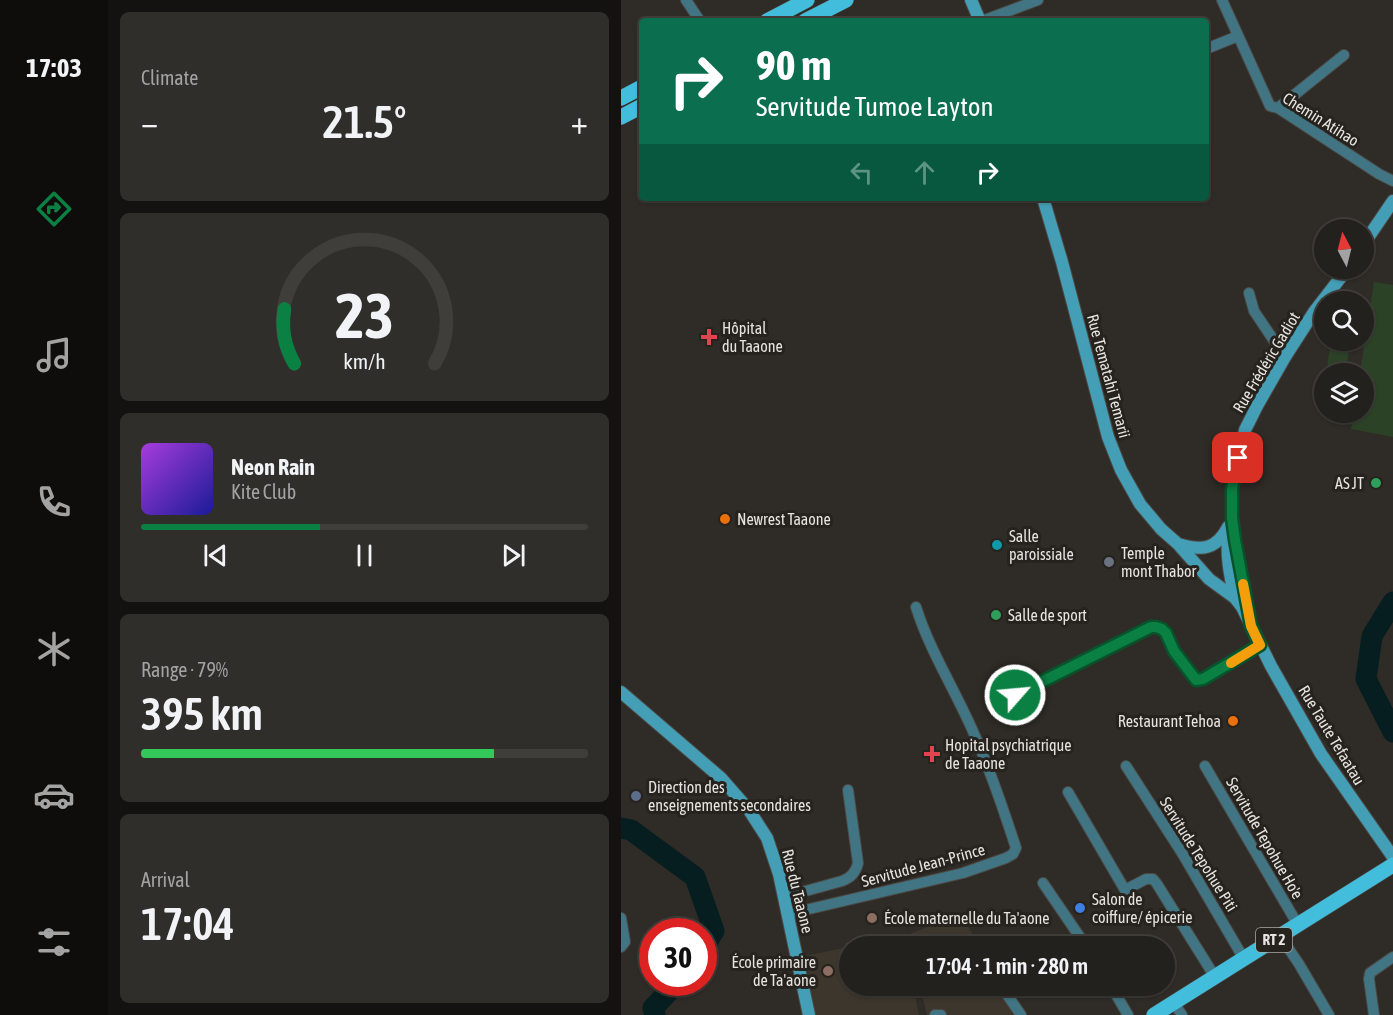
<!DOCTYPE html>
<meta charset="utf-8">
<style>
body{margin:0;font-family:"Asap Condensed",sans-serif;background:#2f2e2a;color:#f1f3f6;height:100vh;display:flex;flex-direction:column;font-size:22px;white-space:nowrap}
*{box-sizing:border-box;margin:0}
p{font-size:20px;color:#a3a3a4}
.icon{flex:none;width:33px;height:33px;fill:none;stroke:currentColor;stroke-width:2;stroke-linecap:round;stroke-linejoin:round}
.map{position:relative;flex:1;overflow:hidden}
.drawer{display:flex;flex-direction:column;gap:12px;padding:12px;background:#131210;width:513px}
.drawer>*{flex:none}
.top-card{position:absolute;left:18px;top:18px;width:570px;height:183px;border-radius:6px;box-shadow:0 2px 4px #0004,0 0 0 2px #403e3b;background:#0b6e4f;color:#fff;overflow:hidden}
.needle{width:39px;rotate:353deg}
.fabs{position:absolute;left:693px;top:219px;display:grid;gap:12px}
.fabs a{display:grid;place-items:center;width:60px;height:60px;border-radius:50%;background:#23211d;box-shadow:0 2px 4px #0004,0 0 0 2px #403e3b;font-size:30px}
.speed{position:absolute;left:18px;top:918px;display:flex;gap:12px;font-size:30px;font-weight:700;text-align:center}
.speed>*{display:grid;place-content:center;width:78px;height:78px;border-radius:50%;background:#23211d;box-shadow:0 2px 4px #0004,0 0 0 2px #403e3b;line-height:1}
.speed .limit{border:9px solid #d22;background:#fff;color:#111}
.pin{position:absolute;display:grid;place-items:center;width:51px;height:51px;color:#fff;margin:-26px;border-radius:12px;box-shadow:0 3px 9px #0006}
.me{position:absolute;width:66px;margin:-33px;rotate:63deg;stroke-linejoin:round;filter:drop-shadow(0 0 4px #0008)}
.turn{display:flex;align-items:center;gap:21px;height:126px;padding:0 18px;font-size:27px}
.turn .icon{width:78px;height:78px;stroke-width:2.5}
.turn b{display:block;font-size:42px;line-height:51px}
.lanes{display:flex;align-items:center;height:57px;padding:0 18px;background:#0003;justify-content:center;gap:30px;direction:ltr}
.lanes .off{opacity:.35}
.big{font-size:45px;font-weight:600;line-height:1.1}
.drawer .tile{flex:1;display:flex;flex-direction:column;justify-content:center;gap:9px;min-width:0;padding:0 21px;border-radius:9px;background:#2f2e2a}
.drawer .dial{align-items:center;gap:0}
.dial svg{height:156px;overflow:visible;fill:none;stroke:#403e3b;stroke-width:7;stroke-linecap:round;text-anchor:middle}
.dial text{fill:#f1f3f6;stroke:none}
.song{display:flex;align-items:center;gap:18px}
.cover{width:72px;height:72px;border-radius:9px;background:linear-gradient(135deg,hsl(280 70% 55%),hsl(240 70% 35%))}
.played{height:6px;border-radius:3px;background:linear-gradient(90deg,#0b8043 40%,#403e3b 40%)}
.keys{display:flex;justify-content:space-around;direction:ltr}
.heat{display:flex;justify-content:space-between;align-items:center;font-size:33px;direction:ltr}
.charge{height:9px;border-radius:4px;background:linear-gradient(90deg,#34c759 79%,#403e3b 0)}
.trip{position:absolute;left:218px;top:936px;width:336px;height:60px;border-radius:30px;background:#23211d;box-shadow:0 2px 4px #0004,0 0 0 2px #403e3b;font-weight:600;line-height:60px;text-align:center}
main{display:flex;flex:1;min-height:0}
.tabs{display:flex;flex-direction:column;width:108px;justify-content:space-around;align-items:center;background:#0e0d0c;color:#a3a3a4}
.tabs .icon{width:42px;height:42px}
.tabs .on{color:#0b8043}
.tabs b{font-size:27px;color:#f1f3f6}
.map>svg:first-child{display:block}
.built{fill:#3c362c}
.green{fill:#2c4227}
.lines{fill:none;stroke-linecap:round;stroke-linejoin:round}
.river{stroke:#061e1f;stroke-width:21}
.minor-casing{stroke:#4c4945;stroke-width:12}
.secondary-casing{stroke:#4c4945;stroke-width:14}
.primary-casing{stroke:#4c4945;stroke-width:16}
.minor{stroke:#417584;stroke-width:10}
.secondary{stroke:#449eb6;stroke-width:12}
.primary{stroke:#42bddc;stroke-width:15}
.route-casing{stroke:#07532c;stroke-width:15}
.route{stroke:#0b8043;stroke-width:10}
.slow{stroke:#f59e0b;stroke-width:10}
.health-dot{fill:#e0444e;stroke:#26221d;stroke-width:2}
.leisure-dot{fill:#2e9e5b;stroke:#26221d;stroke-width:2}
.food-dot{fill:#e8710a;stroke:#26221d;stroke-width:2}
.culture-dot{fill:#0f9aa8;stroke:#26221d;stroke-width:2}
.worship-dot{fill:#6b7280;stroke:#26221d;stroke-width:2}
.service-dot{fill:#5c6f8a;stroke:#26221d;stroke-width:2}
.shop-dot{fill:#3f7fe0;stroke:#26221d;stroke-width:2}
.education-dot{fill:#8d6e63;stroke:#26221d;stroke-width:2}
.labels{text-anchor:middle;stroke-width:6;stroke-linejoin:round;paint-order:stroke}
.shield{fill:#26221d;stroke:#aca9a6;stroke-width:1.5}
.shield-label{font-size:15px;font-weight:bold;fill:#e6e3e0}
.street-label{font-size:16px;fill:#e6e3e0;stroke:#26221d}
.poi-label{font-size:16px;fill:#e6e3e0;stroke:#26221d;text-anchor:start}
</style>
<main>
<nav class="tabs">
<b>17:03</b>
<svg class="icon on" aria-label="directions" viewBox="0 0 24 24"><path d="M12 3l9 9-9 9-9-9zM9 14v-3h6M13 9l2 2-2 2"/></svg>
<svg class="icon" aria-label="music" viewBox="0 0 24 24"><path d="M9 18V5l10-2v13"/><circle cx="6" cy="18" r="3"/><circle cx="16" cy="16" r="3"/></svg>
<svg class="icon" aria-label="phone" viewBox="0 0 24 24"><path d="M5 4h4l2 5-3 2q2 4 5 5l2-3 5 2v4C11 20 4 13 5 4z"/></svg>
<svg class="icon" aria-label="climate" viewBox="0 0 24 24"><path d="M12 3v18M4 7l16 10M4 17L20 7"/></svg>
<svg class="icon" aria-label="car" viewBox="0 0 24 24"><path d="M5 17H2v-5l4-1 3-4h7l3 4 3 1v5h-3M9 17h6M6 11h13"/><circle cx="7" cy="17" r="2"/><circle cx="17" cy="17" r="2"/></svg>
<svg class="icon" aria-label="filters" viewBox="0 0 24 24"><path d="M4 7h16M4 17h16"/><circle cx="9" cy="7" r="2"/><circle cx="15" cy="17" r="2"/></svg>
</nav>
<section class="drawer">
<div class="tile"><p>Climate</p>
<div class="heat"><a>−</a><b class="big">21.5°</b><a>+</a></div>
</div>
<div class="tile dial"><svg viewBox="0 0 100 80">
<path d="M14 69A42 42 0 1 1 86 69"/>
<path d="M14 69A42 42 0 0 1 9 41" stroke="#0b8043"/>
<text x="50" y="56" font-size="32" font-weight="700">23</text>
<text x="50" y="72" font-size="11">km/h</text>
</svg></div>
<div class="tile">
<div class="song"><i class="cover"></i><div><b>Neon Rain</b><p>Kite Club</p></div></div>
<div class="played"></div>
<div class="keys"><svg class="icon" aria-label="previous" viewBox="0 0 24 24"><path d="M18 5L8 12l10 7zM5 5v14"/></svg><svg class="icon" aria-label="pause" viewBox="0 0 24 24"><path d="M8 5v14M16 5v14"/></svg><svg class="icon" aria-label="next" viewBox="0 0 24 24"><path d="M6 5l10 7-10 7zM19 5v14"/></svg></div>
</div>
<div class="tile"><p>Range · 79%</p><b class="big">395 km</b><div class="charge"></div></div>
<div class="tile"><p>Arrival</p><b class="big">17:04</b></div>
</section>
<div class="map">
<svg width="772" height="1015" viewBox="0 0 772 1015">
<rect width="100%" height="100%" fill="#2f2c27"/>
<path class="built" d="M 339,914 L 359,946 L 289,946 L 286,935 Z
M 228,947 L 228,986 L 292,986 L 298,1015 L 194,1015 L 183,956 Z
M 299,986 L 384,986 L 402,1015 L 306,1015 Z"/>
<path class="green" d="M 753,282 L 772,285 L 772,437 L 730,429 L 733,413 L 742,412 L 742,374 L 739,373 Z
M 709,348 L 728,351 L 724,373 L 705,373 Z"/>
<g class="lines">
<path class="river" d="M 772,602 L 751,636 L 745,679 L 772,732
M 0,828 L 10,830 L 74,877 L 93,931 L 82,948
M 34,1015 L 32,1008 L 57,982"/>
<g class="minor-casing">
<path id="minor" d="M 65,0 L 79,21
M 601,0 L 649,106 L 657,108 L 758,174 L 772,181
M 361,21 L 417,0
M 585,49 L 617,36
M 657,108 L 723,55
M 628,293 L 633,311 L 664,357
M 394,695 L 530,627 L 535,627 L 541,629 L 545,633 L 553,651 L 575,680 L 583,679 L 639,645
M 505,766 L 561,853 L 623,959
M 584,766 L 677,925
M 447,792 L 504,890 L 525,879 L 532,879 L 536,884 L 594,977
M 422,883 L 465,946
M 163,897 L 221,881 C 230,878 235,872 237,863 L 227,790
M 167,914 L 342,873 L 385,858 L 392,854 L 395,848 C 383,811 370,772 354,736 C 336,693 309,652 295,607
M 0,918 L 4,942 L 0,947
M 659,936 L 678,964 L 708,1015
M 380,986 L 400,1015
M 490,986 L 507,1015
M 553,1003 L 561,1015
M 314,1015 L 320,1015
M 753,1015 L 748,979 L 749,973 L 772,957"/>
</g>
<g class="secondary-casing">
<path id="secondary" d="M 350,0 L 359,21
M 422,198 L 441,262 L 487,437 L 500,470 L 519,504 L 540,529 L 557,544 L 588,579 L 614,598 L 621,607 L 650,666 L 700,754 L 772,857
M 742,245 L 772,201
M 608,531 C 604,553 609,576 614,598
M 557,544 C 581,551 595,550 607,527
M 628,616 L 614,540 L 611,518 L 611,489 L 624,430 L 636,406 L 664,357 L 693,312 L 727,268
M 0,692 L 100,778 L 128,810 L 146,838 L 158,874 L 188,1015"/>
</g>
<g class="primary-casing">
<path id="primary" d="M 146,21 L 186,0
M 184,21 L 225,0
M 0,98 L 21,87
M 0,117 L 21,106
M 533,1015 L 772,865"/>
</g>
<use href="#minor" class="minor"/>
<use href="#secondary" class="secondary"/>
<use href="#primary" class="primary"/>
</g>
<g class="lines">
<g class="route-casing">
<path id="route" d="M 394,695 L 530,627 L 535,627 L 541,629 L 545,633 L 553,651 L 575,680 L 582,679 L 639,645 L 630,626 L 614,540 L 611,518 L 611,489 L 617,458"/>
</g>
<use href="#route" class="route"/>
<path class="slow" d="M 610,663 L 639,645 L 630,626 L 622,584"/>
</g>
<g class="health-dot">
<path d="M85 328h6v6h6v6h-6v6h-6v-6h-6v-6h6z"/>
<path d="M308 745h6v6h6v6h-6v6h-6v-6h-6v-6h6z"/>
</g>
<g class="leisure-dot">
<circle cx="755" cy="483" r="6"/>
<circle cx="375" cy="615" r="6"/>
</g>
<g class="food-dot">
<circle cx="104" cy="519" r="6"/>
<circle cx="612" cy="721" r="6"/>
</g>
<circle class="culture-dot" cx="376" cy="545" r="6"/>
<circle class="worship-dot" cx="488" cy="562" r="6"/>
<circle class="service-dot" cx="15" cy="796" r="6"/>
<circle class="shop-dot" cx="459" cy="908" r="6"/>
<g class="education-dot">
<circle cx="251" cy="918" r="6"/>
<circle cx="207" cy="971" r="6"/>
</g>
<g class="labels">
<rect class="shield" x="635" y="928" width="36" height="24" rx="4.5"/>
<g class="shield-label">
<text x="653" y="945">RT 2</text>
</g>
<g class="street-label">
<text transform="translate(700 119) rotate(32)" y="6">Chemin Atihao</text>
<text transform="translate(645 362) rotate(-59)" y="6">Rue Frédéric Gadiot</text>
<text transform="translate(488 376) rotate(75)" y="6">Rue Tematahi Temarii</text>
<text transform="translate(711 735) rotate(59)" y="6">Rue Taute Tefaatau</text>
<text transform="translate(644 838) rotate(60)" y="6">Servitude Tepohue Ho'e</text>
<text transform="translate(578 854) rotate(58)" y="6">Servitude Tepohue Piti</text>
<text transform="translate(302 865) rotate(-15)" y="6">Servitude Jean-Prince</text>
<text transform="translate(177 891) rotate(76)" y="6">Rue du Taaone</text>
</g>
<g class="poi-label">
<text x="101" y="334">Hôpital<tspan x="101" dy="18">du Taaone</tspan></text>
<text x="743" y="489" text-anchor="end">AS JT</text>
<text x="116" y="525">Newrest Taaone</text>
<text x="388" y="542">Salle<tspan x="388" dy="18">paroissiale</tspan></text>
<text x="500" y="559">Temple<tspan x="500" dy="18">mont Thabor</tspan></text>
<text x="387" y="621">Salle de sport</text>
<text x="600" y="727" text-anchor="end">Restaurant Tehoa</text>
<text x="324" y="751">Hopital psychiatrique<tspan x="324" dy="18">de Taaone</tspan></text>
<text x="27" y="793">Direction des<tspan x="27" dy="18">enseignements secondaires</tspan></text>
<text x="471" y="905">Salon de<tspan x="471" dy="18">coiffure/ épicerie</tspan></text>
<text x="263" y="924">École maternelle du Ta'aone</text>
<text x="195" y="968" text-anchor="end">École primaire<tspan x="195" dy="18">de Ta'aone</tspan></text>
</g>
</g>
</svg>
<div class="fabs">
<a><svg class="needle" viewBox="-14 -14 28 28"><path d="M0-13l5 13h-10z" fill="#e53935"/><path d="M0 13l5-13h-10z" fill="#a3a3a4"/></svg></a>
<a><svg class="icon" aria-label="search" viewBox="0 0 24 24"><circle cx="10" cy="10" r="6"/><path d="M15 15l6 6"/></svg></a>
<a><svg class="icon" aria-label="layers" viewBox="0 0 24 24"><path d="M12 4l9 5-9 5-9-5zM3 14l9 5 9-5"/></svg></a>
</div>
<div class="speed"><div class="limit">30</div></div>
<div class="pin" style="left:617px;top:458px;background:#d93025"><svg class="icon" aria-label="arrive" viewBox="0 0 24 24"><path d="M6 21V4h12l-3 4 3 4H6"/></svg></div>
<svg class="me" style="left:394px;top:695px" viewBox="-20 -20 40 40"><circle r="17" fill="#0b8043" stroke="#fff" stroke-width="3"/><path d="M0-11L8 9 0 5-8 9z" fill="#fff"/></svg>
<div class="trip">17:04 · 1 min · 280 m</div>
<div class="top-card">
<div class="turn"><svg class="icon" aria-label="right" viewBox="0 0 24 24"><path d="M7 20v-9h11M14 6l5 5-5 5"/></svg><div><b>90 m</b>Servitude Tumoe Layton</div></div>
<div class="lanes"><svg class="icon off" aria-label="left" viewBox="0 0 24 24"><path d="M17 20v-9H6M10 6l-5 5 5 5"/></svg><svg class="icon off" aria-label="ahead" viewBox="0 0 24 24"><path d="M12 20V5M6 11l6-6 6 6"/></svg><svg class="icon" aria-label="right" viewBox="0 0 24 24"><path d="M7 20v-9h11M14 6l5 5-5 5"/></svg></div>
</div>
</div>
</main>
